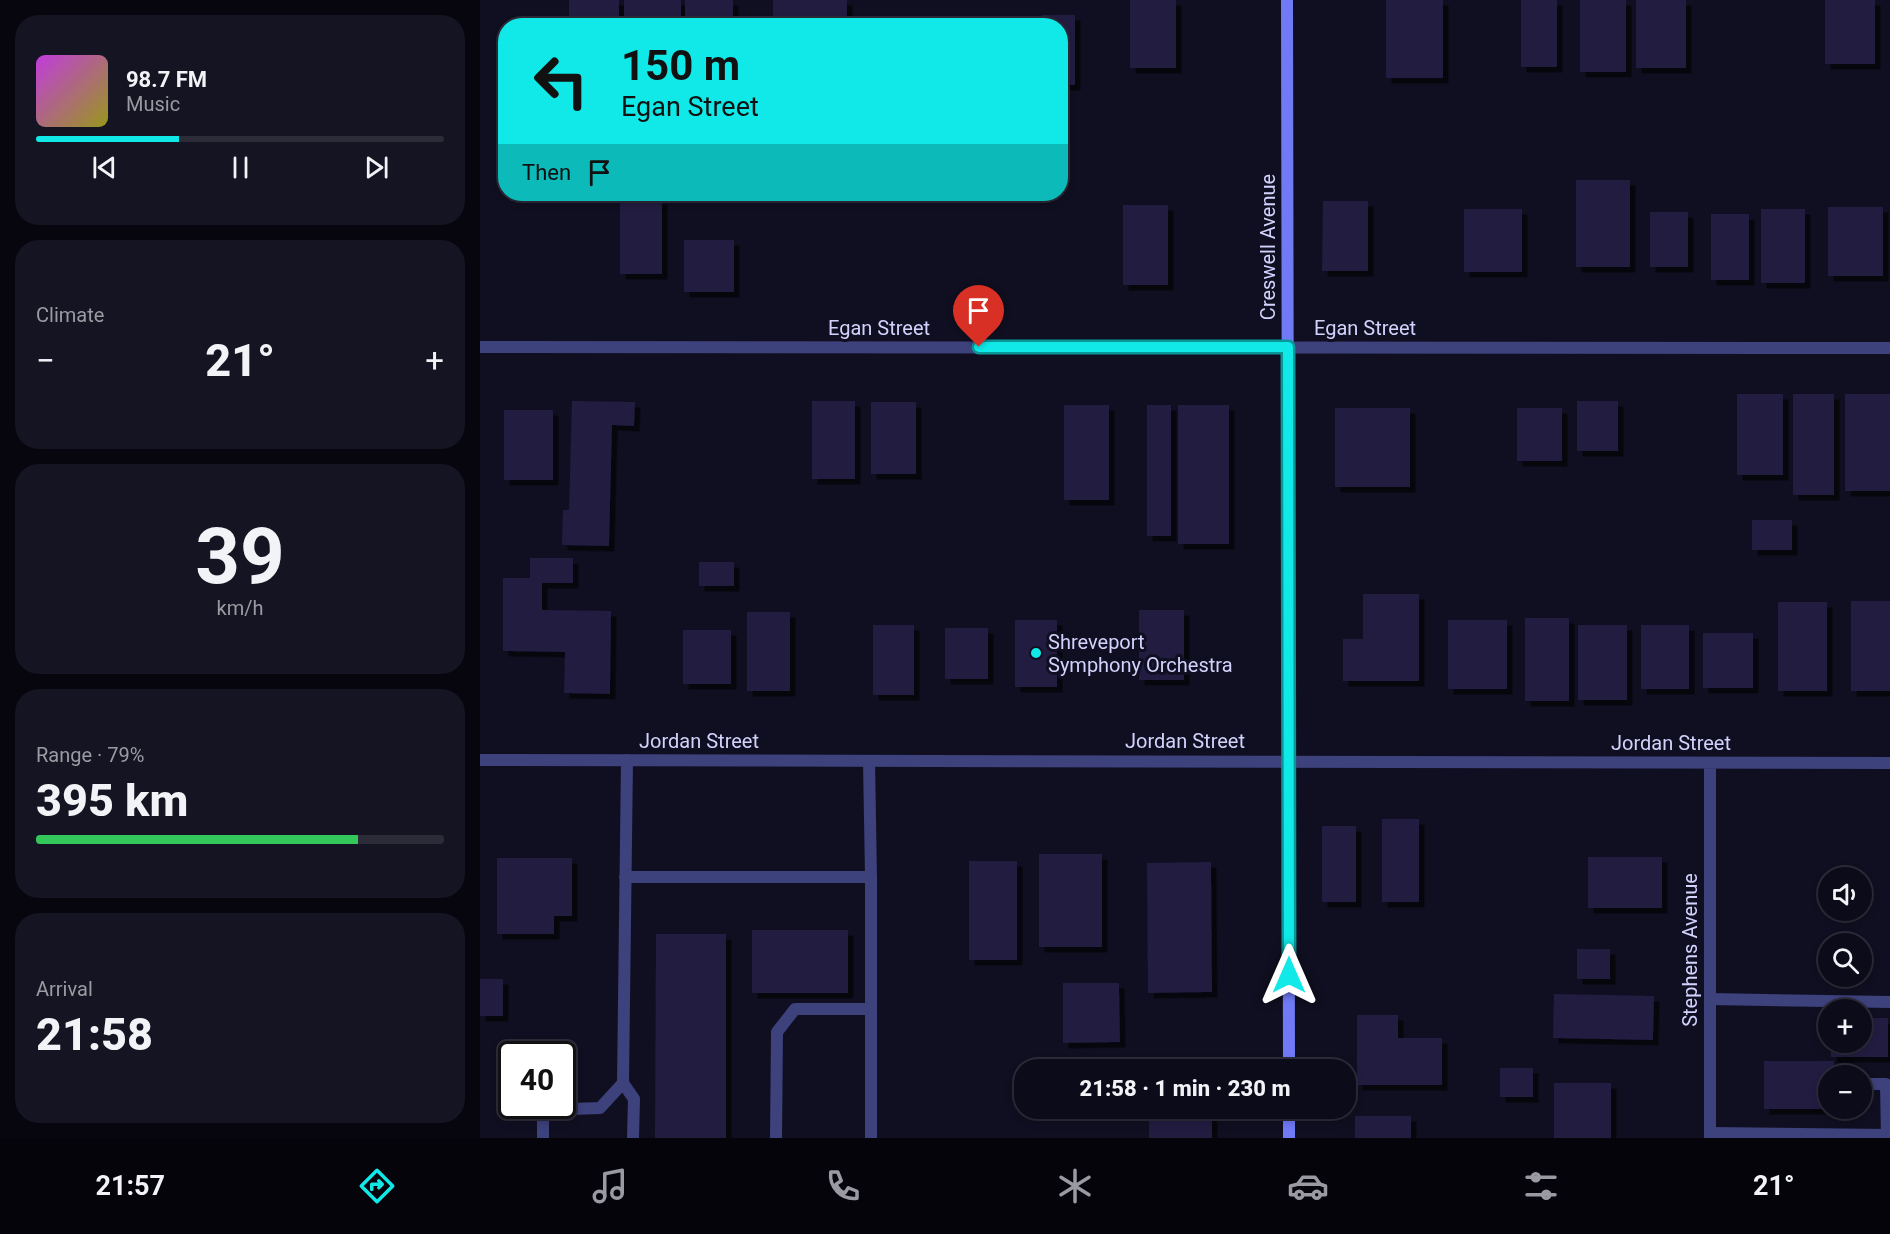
<!DOCTYPE html>
<meta charset="utf-8">
<style>
body{margin:0;font-family:Roboto,sans-serif;background:#151422;color:#f1f3f6;height:100vh;display:flex;flex-direction:column;font-size:22px;white-space:nowrap}
*{box-sizing:border-box;margin:0}
p{font-size:20px;color:#9a9ba2}
.icon{flex:none;width:33px;height:33px;fill:none;stroke:currentColor;stroke-width:2;stroke-linecap:round;stroke-linejoin:round}
.map{position:relative;flex:1;overflow:hidden}
.sheet{display:flex;flex-direction:column;gap:15px;padding:15px;background:#07060e;width:480px}
.sheet>*{flex:none}
.top-card{position:absolute;left:18px;top:18px;width:570px;height:183px;border-radius:24px;box-shadow:0 3px 9px #0003,0 0 0 2px #2c2b38;background:#10e9e8;color:#111;overflow:hidden}
.fabs{position:absolute;left:1338px;top:867px;display:grid;gap:12px}
.fabs a{display:grid;place-items:center;width:54px;height:54px;border-radius:50%;background:#0c0b19;box-shadow:0 3px 9px #0003,0 0 0 2px #2c2b38;font-size:30px}
.speed{position:absolute;left:18px;top:1041px;display:flex;gap:12px;font-size:30px;font-weight:700;text-align:center}
.speed>*{display:grid;place-content:center;width:78px;height:78px;border-radius:50%;background:#0c0b19;box-shadow:0 3px 9px #0003,0 0 0 2px #2c2b38;line-height:1}
.speed .limit{border:3px solid #111;border-radius:9px;background:#fff;color:#111}
.pin{position:absolute;display:grid;place-items:center;width:51px;height:51px;color:#fff;margin:-62px -26px;border-radius:50% 50% 50% 0;rotate:-45deg;box-shadow:0 0 6px #0007}
.pin .icon{rotate:45deg}
.me{position:absolute;width:66px;margin:-33px;rotate:0deg;stroke-linejoin:round;filter:drop-shadow(0 0 4px #0008)}
.turn{display:flex;align-items:center;gap:21px;height:126px;padding:0 24px;font-size:27px}
.turn .icon{width:78px;height:78px;stroke-width:2.5}
.turn b{display:block;font-size:42px;line-height:51px}
.then{display:flex;align-items:center;height:57px;padding:0 24px;background:#0003;gap:12px;font-size:22px}
.big{font-size:45px;font-weight:800;line-height:1.1}
.sheet .widget{flex:1;display:flex;flex-direction:column;justify-content:center;gap:9px;min-width:0;padding:0 21px;border-radius:24px;background:#151422}
.sheet .dial{align-items:center;gap:0}
.dial b{font-size:78px;line-height:1}
.song{display:flex;align-items:center;gap:18px}
.cover{width:72px;height:72px;border-radius:9px;background:linear-gradient(135deg,hsl(290 70% 55%),hsl(60 70% 35%))}
.played{height:6px;border-radius:3px;background:linear-gradient(90deg,#10e9e8 35%,#2c2b38 35%)}
.keys{display:flex;justify-content:space-around;direction:ltr}
.heat{display:flex;justify-content:space-between;align-items:center;font-size:33px;direction:ltr}
.charge{height:9px;border-radius:4px;background:linear-gradient(90deg,#34c759 79%,#2c2b38 0)}
.trip{position:absolute;left:534px;top:1059px;width:342px;height:60px;border-radius:24px;background:#0c0b19;box-shadow:0 3px 9px #0003,0 0 0 2px #2c2b38;font-weight:800;line-height:60px;text-align:center}
.menu{display:flex;height:96px;justify-content:space-around;align-items:center;background:#05040a;color:#9a9ba2}
.menu .icon{width:42px;height:42px}
.menu .current{color:#10e9e8}
.menu b{font-size:27px;color:#f1f3f6}
main{display:flex;flex:1;min-height:0}
.map>svg:first-child{display:block}
.building{fill:#201c40;filter:url(#shadow)}
.lines{fill:none;stroke-linecap:round;stroke-linejoin:round}
.lane{stroke:#3d417c;stroke-width:12}
.street{stroke:#3d417c;stroke-width:12}
.secondary{stroke:#707af5;stroke-width:12}
.route-casing{stroke:#0a9797;stroke-width:15}
.route{stroke:#10e9e8;stroke-width:10}
.poi-dot{fill:#10e9e8;stroke:#100f21;stroke-width:2}
.labels{text-anchor:middle;stroke-width:6;stroke-linejoin:round;paint-order:stroke}
.street-label{font-size:20px;fill:#d2d2fc;stroke:#100f21}
.poi-label{font-size:20px;fill:#d2d2fc;stroke:#100f21;text-anchor:start}
</style>
<main>
<section class="sheet">
<div class="widget">
<div class="song"><i class="cover"></i><div><b>98.7 FM</b><p>Music</p></div></div>
<div class="played"></div>
<div class="keys"><svg class="icon" aria-label="previous" viewBox="0 0 24 24"><path d="M18 5L8 12l10 7zM5 5v14"/></svg><svg class="icon" aria-label="pause" viewBox="0 0 24 24"><path d="M8 5v14M16 5v14"/></svg><svg class="icon" aria-label="next" viewBox="0 0 24 24"><path d="M6 5l10 7-10 7zM19 5v14"/></svg></div>
</div>
<div class="widget"><p>Climate</p>
<div class="heat"><a>−</a><b class="big">21°</b><a>+</a></div>
</div>
<div class="widget dial"><b>39</b><p>km/h</p></div>
<div class="widget"><p>Range · 79%</p><b class="big">395 km</b><div class="charge"></div></div>
<div class="widget"><p>Arrival</p><b class="big">21:58</b></div>
</section>
<div class="map">
<svg width="1410" height="1138" viewBox="0 0 1410 1138">
<defs>
<filter id="shadow"><feDropShadow dx="5.5" dy="5.5" stdDeviation="0" flood-color="#0009"/></filter>
</defs>
<rect width="100%" height="100%" fill="#100f21"/>
<path class="building" d="M 89,0 L 139,0 L 139,26 L 89,26 Z
M 144,0 L 201,0 L 201,26 L 144,26 Z
M 205,0 L 253,0 L 253,26 L 205,26 Z
M 293,0 L 367,0 L 367,26 L 293,26 Z
M 650,0 L 696,0 L 696,68 L 650,68 Z
M 906,0 L 963,0 L 963,78 L 906,78 Z
M 1041,0 L 1077,0 L 1077,67 L 1041,67 Z
M 1100,0 L 1146,0 L 1146,72 L 1100,72 Z
M 1156,0 L 1206,0 L 1206,68 L 1156,68 Z
M 1345,0 L 1395,0 L 1395,64 L 1345,64 Z
M 562,15 L 595,15 L 595,85 L 580,85 L 580,26 L 562,26 Z
M 1096,180 L 1150,180 L 1150,267 L 1096,267 Z
M 140,199 L 182,199 L 182,274 L 140,274 Z
M 843,201 L 888,201 L 888,271 L 842,271 Z
M 643,205 L 688,205 L 688,285 L 643,285 Z
M 1348,207 L 1403,207 L 1403,276 L 1348,276 Z
M 984,209 L 1042,209 L 1042,272 L 984,272 Z
M 1281,209 L 1325,209 L 1325,283 L 1281,283 Z
M 1170,212 L 1208,212 L 1208,267 L 1170,267 Z
M 1231,214 L 1269,214 L 1269,280 L 1231,280 Z
M 204,240 L 254,240 L 254,292 L 204,292 Z
M 1257,394 L 1303,394 L 1303,475 L 1257,475 Z
M 1313,394 L 1354,394 L 1354,495 L 1313,495 Z
M 1365,394 L 1410,394 L 1410,491 L 1365,491 Z
M 92,401 L 155,402 L 154,426 L 132,425 L 129,546 L 82,545 L 83,510 L 89,510 Z
M 332,401 L 375,401 L 375,479 L 332,479 Z
M 1097,401 L 1138,401 L 1138,451 L 1097,451 Z
M 391,402 L 436,402 L 436,474 L 391,474 Z
M 584,405 L 629,405 L 629,500 L 584,500 Z
M 667,405 L 691,405 L 691,536 L 667,536 Z
M 698,405 L 749,405 L 749,544 L 698,544 Z
M 855,408 L 930,408 L 930,487 L 855,487 Z
M 1037,408 L 1082,408 L 1082,461 L 1037,461 Z
M 24,410 L 73,410 L 73,480 L 24,480 Z
M 1272,520 L 1312,520 L 1312,550 L 1272,550 Z
M 50,558 L 93,558 L 93,583 L 62,583 L 62,610 L 131,611 L 130,694 L 84,693 L 85,652 L 23,651 L 23,578 L 50,578 Z
M 219,562 L 254,562 L 254,586 L 219,586 Z
M 883,594 L 939,594 L 939,681 L 863,681 L 863,639 L 883,639 Z
M 1371,601 L 1410,601 L 1410,691 L 1371,691 Z
M 1298,602 L 1347,602 L 1347,691 L 1298,691 Z
M 659,610 L 704,610 L 704,680 L 659,680 Z
M 267,612 L 310,612 L 310,691 L 267,691 Z
M 1045,618 L 1089,618 L 1089,701 L 1045,701 Z
M 535,620 L 577,620 L 577,687 L 535,687 Z
M 968,620 L 1027,620 L 1027,689 L 968,689 Z
M 393,625 L 434,625 L 434,695 L 393,695 Z
M 1098,625 L 1147,625 L 1147,700 L 1098,700 Z
M 1161,625 L 1209,625 L 1209,689 L 1161,689 Z
M 465,628 L 508,628 L 508,679 L 465,679 Z
M 203,630 L 251,630 L 251,684 L 203,684 Z
M 1223,633 L 1273,633 L 1273,688 L 1223,688 Z
M 902,819 L 939,819 L 939,902 L 902,902 Z
M 842,826 L 876,826 L 876,902 L 842,902 Z
M 559,854 L 622,854 L 622,947 L 559,947 Z
M 1108,857 L 1182,857 L 1182,908 L 1108,908 Z
M 17,858 L 92,858 L 92,916 L 74,916 L 74,934 L 17,934 Z
M 489,861 L 537,861 L 537,960 L 489,960 Z
M 731,862 L 732,992 L 668,993 L 667,863 Z
M 272,930 L 368,930 L 368,993 L 272,993 Z
M 176,934 L 246,934 L 246,1138 L 175,1138 Z
M 1097,949 L 1130,949 L 1130,979 L 1097,979 Z
M 0,979 L 23,979 L 23,1016 L 0,1016 Z
M 583,983 L 639,983 L 640,1042 L 583,1043 Z
M 1074,994 L 1174,996 L 1173,1040 L 1073,1038 Z
M 877,1015 L 918,1015 L 918,1038 L 962,1038 L 962,1085 L 877,1085 Z
M 1382,1018 L 1408,1018 L 1408,1057 L 1351,1057 L 1351,1042 L 1382,1042 Z
M 1284,1061 L 1354,1061 L 1354,1076 L 1348,1076 L 1348,1109 L 1284,1109 Z
M 1020,1068 L 1053,1068 L 1053,1097 L 1020,1097 Z
M 1074,1083 L 1131,1083 L 1131,1138 L 1074,1138 Z
M 669,1110 L 732,1110 L 732,1138 L 669,1138 Z
M 875,1116 L 931,1116 L 931,1138 L 875,1138 Z"/>
<g class="lines">
<path class="lane" d="M 147,760 L 143,1083 L 154,1099 L 153,1138
M 389,761 L 391,877
M 145,877 L 391,877 L 391,1138
M 1230,999 L 1410,1002
M 1382,1084 L 1406,1084 L 1407,1138
M 1230,1133 L 1407,1135
M 63,1138 L 63,1110 L 120,1108 L 143,1083
M 296,1138 L 297,1032 L 315,1009 L 391,1009"/>
<path class="street" d="M 0,347 L 1410,348
M 0,760 L 1410,763
M 1230,763 L 1230,1138"/>
<path class="secondary" d="M 807,0 L 809,1070
M 809,1108 L 809,1138"/>
</g>
<g class="lines">
<g class="route-casing">
<path id="route" d="M 499,347 L 808,347 L 809,975"/>
</g>
<use href="#route" class="route"/>
</g>
<circle class="poi-dot" cx="556" cy="653" r="6"/>
<g class="labels">
<g class="street-label">
<text transform="translate(788 247) rotate(-90)" y="7">Creswell Avenue</text>
<text x="399" y="335">Egan Street</text>
<text x="885" y="335">Egan Street</text>
<text x="219" y="748">Jordan Street</text>
<text x="705" y="748">Jordan Street</text>
<text x="1191" y="750">Jordan Street</text>
<text transform="translate(1210 950) rotate(-90)" y="7">Stephens Avenue</text>
</g>
<g class="poi-label">
<text x="568" y="649">Shreveport<tspan x="568" dy="23">Symphony Orchestra</tspan></text>
</g>
</g>
</svg>
<div class="fabs">
<a><svg class="icon" aria-label="sound" viewBox="0 0 24 24"><path d="M4 9h4l5-4v14l-5-4H4zM17 9q2 3 0 6"/></svg></a>
<a><svg class="icon" aria-label="search" viewBox="0 0 24 24"><circle cx="10" cy="10" r="6"/><path d="M15 15l6 6"/></svg></a>
<a>+</a>
<a>−</a>
</div>
<div class="speed"><div class="limit">40</div></div>
<div class="pin" style="left:499px;top:347px;background:#d93025"><svg class="icon" aria-label="arrive" viewBox="0 0 24 24"><path d="M6 21V4h12l-3 4 3 4H6"/></svg></div>
<svg class="me" style="left:809px;top:975px" viewBox="-20 -20 40 40"><path d="M0-17L14 15 0 8-14 15z" fill="#10e9e8" stroke="#fff" stroke-width="4"/></svg>
<div class="trip">21:58 · 1 min · 230 m</div>
<div class="top-card">
<div class="turn"><svg class="icon" aria-label="left" viewBox="0 0 24 24"><path d="M17 20v-9H6M10 6l-5 5 5 5"/></svg><div><b>150 m</b>Egan Street</div></div>
<div class="then">Then<svg class="icon" aria-label="arrive" viewBox="0 0 24 24"><path d="M6 21V4h12l-3 4 3 4H6"/></svg></div>
</div>
</div>
</main>
<nav class="menu">
<b>21:57</b>
<svg class="icon current" aria-label="directions" viewBox="0 0 24 24"><path d="M12 3l9 9-9 9-9-9zM9 14v-3h6M13 9l2 2-2 2"/></svg>
<svg class="icon" aria-label="music" viewBox="0 0 24 24"><path d="M9 18V5l10-2v13"/><circle cx="6" cy="18" r="3"/><circle cx="16" cy="16" r="3"/></svg>
<svg class="icon" aria-label="phone" viewBox="0 0 24 24"><path d="M5 4h4l2 5-3 2q2 4 5 5l2-3 5 2v4C11 20 4 13 5 4z"/></svg>
<svg class="icon" aria-label="climate" viewBox="0 0 24 24"><path d="M12 3v18M4 7l16 10M4 17L20 7"/></svg>
<svg class="icon" aria-label="car" viewBox="0 0 24 24"><path d="M5 17H2v-5l4-1 3-4h7l3 4 3 1v5h-3M9 17h6M6 11h13"/><circle cx="7" cy="17" r="2"/><circle cx="17" cy="17" r="2"/></svg>
<svg class="icon" aria-label="filters" viewBox="0 0 24 24"><path d="M4 7h16M4 17h16"/><circle cx="9" cy="7" r="2"/><circle cx="15" cy="17" r="2"/></svg>
<b>21°</b>
</nav>
